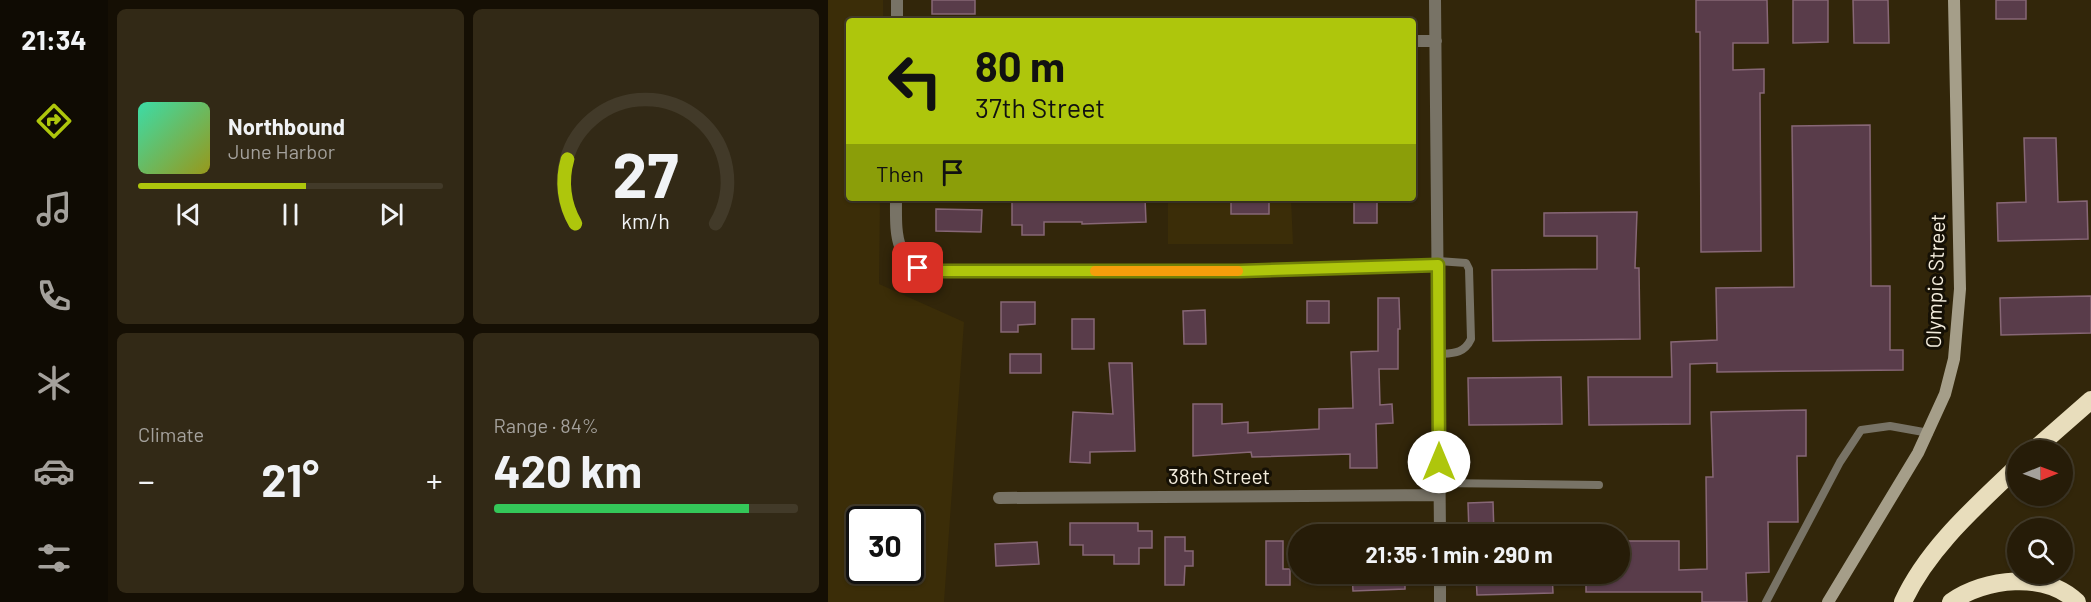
<!DOCTYPE html>
<meta charset="utf-8">
<style>
body{margin:0;font-family:Barlow,sans-serif;background:#322916;color:#f1f3f6;height:100vh;display:flex;flex-direction:column;font-size:22px;white-space:nowrap}
*{box-sizing:border-box;margin:0}
p{font-size:20px;color:#a4a19c}
.icon{flex:none;width:33px;height:33px;fill:none;stroke:currentColor;stroke-width:2;stroke-linecap:round;stroke-linejoin:round}
.map{position:relative;flex:1;overflow:hidden}
.side{display:flex;flex-direction:column;gap:9px;padding:9px;background:#150f04;width:720px}
.side>*{flex:none}
.hud{position:absolute;left:18px;top:18px;width:570px;height:183px;border-radius:6px;box-shadow:0 2px 4px #0004,0 0 0 2px #423a29;background:#aec60c;color:#111;overflow:hidden}
.needle{width:39px;rotate:89deg}
.tools{position:absolute;left:1179px;top:440px;display:grid;gap:12px}
.tools a{display:grid;place-items:center;width:66px;height:66px;border-radius:50%;background:#261c08;box-shadow:0 2px 4px #0004,0 0 0 2px #423a29;font-size:30px}
.speed{position:absolute;left:18px;top:506px;display:flex;gap:12px;font-size:30px;font-weight:700;text-align:center}
.speed>*{display:grid;place-content:center;width:78px;height:78px;border-radius:50%;background:#261c08;box-shadow:0 2px 4px #0004,0 0 0 2px #423a29;line-height:1}
.speed .limit{border:3px solid #111;border-radius:9px;background:#fff;color:#111}
.pin{position:absolute;display:grid;place-items:center;width:51px;height:51px;color:#fff;margin:-26px;border-radius:12px;box-shadow:0 3px 9px #0006}
.me{position:absolute;width:66px;margin:-33px;rotate:0deg;stroke-linejoin:round;filter:drop-shadow(0 0 4px #0008)}
.turn{display:flex;align-items:center;gap:21px;height:126px;padding:0 30px;font-size:27px}
.turn .icon{width:78px;height:78px;stroke-width:2.5}
.turn b{display:block;font-size:42px;line-height:51px}
.then{display:flex;align-items:center;height:57px;padding:0 30px;background:#0003;gap:12px;font-size:22px}
.big{font-size:45px;font-weight:700;line-height:1.1}
.side .card{flex:1;display:flex;flex-direction:column;justify-content:center;gap:9px;min-width:0;padding:0 21px;border-radius:9px;background:#322916}
.side .dial{align-items:center;gap:0}
.dial svg{height:156px;overflow:visible;fill:none;stroke:#423a29;stroke-width:7;stroke-linecap:round;text-anchor:middle}
.dial text{fill:#f1f3f6;stroke:none}
.song{display:flex;align-items:center;gap:18px}
.cover{width:72px;height:72px;border-radius:9px;background:linear-gradient(135deg,hsl(160 70% 55%),hsl(60 70% 35%))}
.played{height:6px;border-radius:3px;background:linear-gradient(90deg,#aec60c 55%,#423a29 55%)}
.keys{display:flex;justify-content:space-around;direction:ltr}
.heat{display:flex;justify-content:space-between;align-items:center;font-size:33px;direction:ltr}
.charge{height:9px;border-radius:4px;background:linear-gradient(90deg,#34c759 84%,#423a29 0)}
.side .tiles{flex:1;display:grid;gap:9px;grid-template-columns:repeat(2,1fr)}
.trip{position:absolute;left:460px;top:524px;width:342px;height:60px;border-radius:30px;background:#261c08;box-shadow:0 2px 4px #0004,0 0 0 2px #423a29;font-weight:700;line-height:60px;text-align:center}
main{display:flex;flex:1;min-height:0}
.tab-bar{display:flex;flex-direction:column;width:108px;justify-content:space-around;align-items:center;background:#0f0b03;color:#a4a19c}
.tab-bar .icon{width:42px;height:42px}
.tab-bar .selected{color:#aec60c}
.tab-bar b{font-size:27px;color:#f1f3f6}
.map>svg:first-child{display:block}
.built{fill:#3b2d08;fill-rule:evenodd}
.building{fill:#593c4a;stroke:#876776;stroke-width:1.5}
.lines{fill:none;stroke-linecap:round;stroke-linejoin:round}
.lane{stroke:#787366;stroke-width:8}
.street{stroke:#787366;stroke-width:12}
.secondary{stroke:#a59e89;stroke-width:12}
.highway{stroke:#e8ddbc;stroke-width:18}
.route-casing{stroke:#718108;stroke-width:15}
.route{stroke:#aec60c;stroke-width:10}
.slow{stroke:#f59e0b;stroke-width:10}
.labels{text-anchor:middle;stroke-width:6;stroke-linejoin:round;paint-order:stroke}
.street-label{font-size:21px;fill:#f4eddd;stroke:#151005}
</style>
<main>
<nav class="tab-bar">
<b>21:34</b>
<svg class="icon selected" aria-label="directions" viewBox="0 0 24 24"><path d="M12 3l9 9-9 9-9-9zM9 14v-3h6M13 9l2 2-2 2"/></svg>
<svg class="icon" aria-label="music" viewBox="0 0 24 24"><path d="M9 18V5l10-2v13"/><circle cx="6" cy="18" r="3"/><circle cx="16" cy="16" r="3"/></svg>
<svg class="icon" aria-label="phone" viewBox="0 0 24 24"><path d="M5 4h4l2 5-3 2q2 4 5 5l2-3 5 2v4C11 20 4 13 5 4z"/></svg>
<svg class="icon" aria-label="climate" viewBox="0 0 24 24"><path d="M12 3v18M4 7l16 10M4 17L20 7"/></svg>
<svg class="icon" aria-label="car" viewBox="0 0 24 24"><path d="M5 17H2v-5l4-1 3-4h7l3 4 3 1v5h-3M9 17h6M6 11h13"/><circle cx="7" cy="17" r="2"/><circle cx="17" cy="17" r="2"/></svg>
<svg class="icon" aria-label="filters" viewBox="0 0 24 24"><path d="M4 7h16M4 17h16"/><circle cx="9" cy="7" r="2"/><circle cx="15" cy="17" r="2"/></svg>
</nav>
<section class="side">
<div class="tiles">
<div class="card">
<div class="song"><i class="cover"></i><div><b>Northbound</b><p>June Harbor</p></div></div>
<div class="played"></div>
<div class="keys"><svg class="icon" aria-label="previous" viewBox="0 0 24 24"><path d="M18 5L8 12l10 7zM5 5v14"/></svg><svg class="icon" aria-label="pause" viewBox="0 0 24 24"><path d="M8 5v14M16 5v14"/></svg><svg class="icon" aria-label="next" viewBox="0 0 24 24"><path d="M6 5l10 7-10 7zM19 5v14"/></svg></div>
</div>
<div class="card dial"><svg viewBox="0 0 100 80">
<path d="M14 69A42 42 0 1 1 86 69"/>
<path d="M14 69A42 42 0 0 1 10 36" stroke="#aec60c"/>
<text x="50" y="56" font-size="32" font-weight="700">27</text>
<text x="50" y="72" font-size="11">km/h</text>
</svg></div>
<div class="card"><p>Climate</p>
<div class="heat"><a>−</a><b class="big">21°</b><a>+</a></div>
</div>
<div class="card"><p>Range · 84%</p><b class="big">420 km</b><div class="charge"></div></div>
</div>
</section>
<div class="map">
<svg width="1263" height="602" viewBox="0 0 1263 602">
<rect width="100%" height="100%" fill="#32260a"/>
<path class="built" d="M 0,0 L 55,0 L 55,21 L 21,21 L 21,198 L 52,198 L 51,284 L 136,322 L 116,602 L 0,602 ZM 32,519 L 82,519 L 82,570 L 32,570 Z
M 340,198 L 463,198 L 465,244 L 340,244 Z"/>
<path class="building" d="M 104,0 L 147,0 L 147,14 L 104,14 Z
M 868,0 L 939,0 L 940,43 L 905,43 L 905,70 L 936,69 L 936,93 L 932,93 L 933,251 L 873,252 L 872,32 L 868,32 Z
M 965,0 L 1000,0 L 1000,42 L 965,43 Z
M 1025,0 L 1060,0 L 1061,43 L 1026,43 Z
M 1168,0 L 1198,0 L 1198,19 L 1168,19 Z
M 1042,125 L 1043,286 L 1062,286 L 1062,350 L 1075,350 L 1075,370 L 889,372 L 889,363 L 862,364 L 862,424 L 761,425 L 760,377 L 844,377 L 843,342 L 889,340 L 888,288 L 966,287 L 964,126 Z
M 1196,138 L 1228,138 L 1230,202 L 1259,201 L 1260,239 L 1170,241 L 1169,203 L 1198,202 Z
M 184,198 L 215,198 L 215,202 L 253,202 L 253,198 L 317,198 L 318,222 L 254,224 L 254,222 L 216,222 L 216,235 L 194,235 L 194,225 L 184,225 Z
M 403,198 L 441,198 L 441,214 L 403,214 Z
M 526,198 L 549,198 L 549,223 L 526,223 Z
M 108,209 L 154,210 L 153,232 L 108,231 Z
M 809,212 L 807,268 L 811,268 L 812,339 L 665,341 L 664,270 L 769,269 L 769,236 L 716,236 L 716,213 Z
M 1263,296 L 1263,333 L 1173,335 L 1172,298 Z
M 550,298 L 571,298 L 572,329 L 570,329 L 570,369 L 551,369 L 552,405 L 564,404 L 565,423 L 548,424 L 549,468 L 522,468 L 522,454 L 424,457 L 423,452 L 365,456 L 365,404 L 394,404 L 394,424 L 420,422 L 420,433 L 491,429 L 491,409 L 525,408 L 523,352 L 550,351 Z
M 479,301 L 501,301 L 501,323 L 479,323 Z
M 173,302 L 207,302 L 207,324 L 190,325 L 190,332 L 173,332 Z
M 377,310 L 378,344 L 356,344 L 355,311 Z
M 244,319 L 266,319 L 266,349 L 244,349 Z
M 182,354 L 213,354 L 213,373 L 182,373 Z
M 281,363 L 304,363 L 307,451 L 262,452 L 262,463 L 242,462 L 245,412 L 285,414 Z
M 733,377 L 734,424 L 641,425 L 640,378 Z
M 978,410 L 978,456 L 969,456 L 970,522 L 940,522 L 941,572 L 918,573 L 919,602 L 874,602 L 874,592 L 758,592 L 758,573 L 792,573 L 792,541 L 851,541 L 851,570 L 879,569 L 878,477 L 885,477 L 883,412 Z
M 665,502 L 666,534 L 641,534 L 640,503 Z
M 242,523 L 310,523 L 310,531 L 324,531 L 324,548 L 311,548 L 311,564 L 286,564 L 286,555 L 255,555 L 255,545 L 242,545 Z
M 337,537 L 357,537 L 357,551 L 365,551 L 365,566 L 357,566 L 356,585 L 337,585 Z
M 438,541 L 455,541 L 455,569 L 462,569 L 462,585 L 438,585 Z
M 209,542 L 211,564 L 168,566 L 167,544 Z
M 524,573 L 577,573 L 577,589 L 525,591 Z
M 724,573 L 725,593 L 649,595 L 648,574 Z"/>
<g class="lines">
<path class="lane" d="M 610,261 L 638,263 L 641,269 L 643,339 C 636,354 625,353 610,354
M 611,483 L 771,485
M 938,602 L 1012,462 L 1033,430 L 1062,426 L 1101,433"/>
<path class="street" d="M 69,0 L 69,21
M 607,0 L 612,534
M 585,41 L 608,41
M 68,198 C 68,233 65,264 106,271 L 412,271 L 610,265
M 171,498 L 611,495
M 612,573 L 612,602"/>
<path class="secondary" d="M 1000,602 L 1090,453 L 1117,394 L 1126,359 L 1132,289 L 1126,0"/>
<path class="highway" d="M 1206,450 L 1263,400
M 1075,602 C 1099,549 1148,506 1190,466
M 1123,602 C 1157,578 1217,571 1249,602"/>
</g>
<g class="lines">
<g class="route-casing">
<path id="route" d="M 90,268 L 106,271 L 412,271 L 610,265 L 611,462"/>
</g>
<use href="#route" class="route"/>
<path class="slow" d="M 267,271 L 410,271"/>
</g>
<g class="labels">
<g class="street-label">
<text transform="translate(1108 281) rotate(-88)" y="7">Olympic Street</text>
<text x="391" y="484">38th Street</text>
</g>
</g>
</svg>
<div class="tools">
<a><svg class="needle" viewBox="-14 -14 28 28"><path d="M0-13l5 13h-10z" fill="#e53935"/><path d="M0 13l5-13h-10z" fill="#a4a19c"/></svg></a>
<a><svg class="icon" aria-label="search" viewBox="0 0 24 24"><circle cx="10" cy="10" r="6"/><path d="M15 15l6 6"/></svg></a>
</div>
<div class="speed"><div class="limit">30</div></div>
<div class="pin" style="left:90px;top:268px;background:#d93025"><svg class="icon" aria-label="arrive" viewBox="0 0 24 24"><path d="M6 21V4h12l-3 4 3 4H6"/></svg></div>
<svg class="me" style="left:611px;top:462px" viewBox="-20 -20 40 40"><circle r="19" fill="#fff"/><path d="M0-13L10 11 0 6-10 11z" fill="#aec60c"/></svg>
<div class="trip">21:35 · 1 min · 290 m</div>
<div class="hud">
<div class="turn"><svg class="icon" aria-label="left" viewBox="0 0 24 24"><path d="M17 20v-9H6M10 6l-5 5 5 5"/></svg><div><b>80 m</b>37th Street</div></div>
<div class="then">Then<svg class="icon" aria-label="arrive" viewBox="0 0 24 24"><path d="M6 21V4h12l-3 4 3 4H6"/></svg></div>
</div>
</div>
</main>
